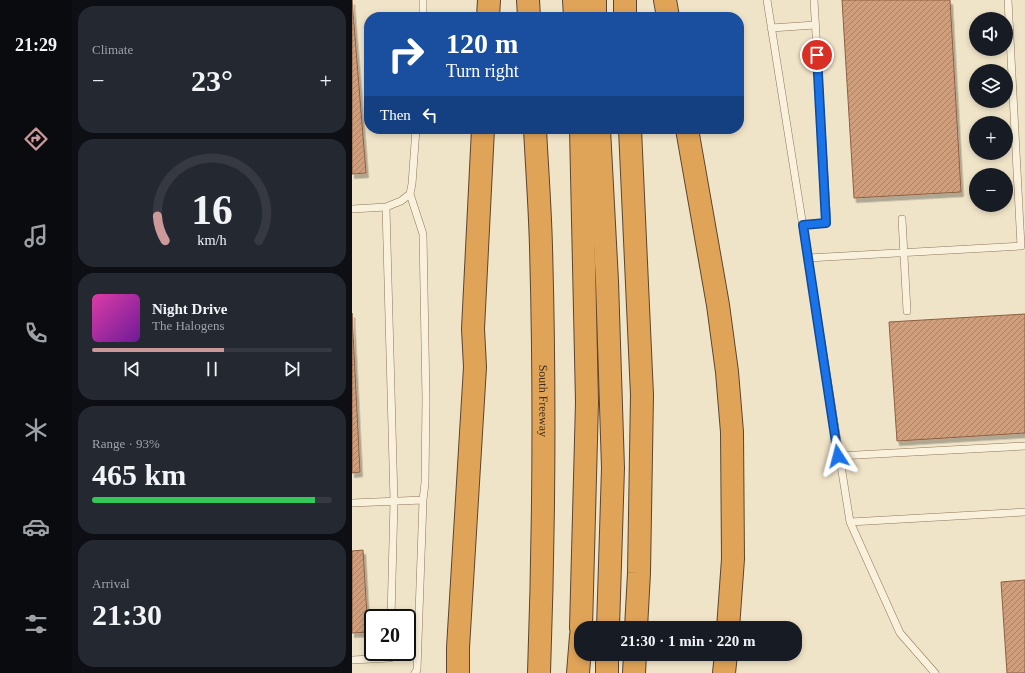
<!DOCTYPE html>
<meta charset="utf-8">
<style>
body{margin:0;font-family:"Times New Roman",serif;background:#242831;color:#f1f3f6;height:100vh;display:flex;flex-direction:column;font-size:15px;white-space:nowrap}
*{box-sizing:border-box;margin:0}
p{font-size:13px;color:#9ea1a6}
.icon{flex:none;width:22px;height:22px;fill:none;stroke:currentColor;stroke-width:2;stroke-linecap:round;stroke-linejoin:round}
.map{position:relative;flex:1;overflow:hidden}
.drawer{display:flex;flex-direction:column;gap:6px;padding:6px;background:#0d0f14;width:280px}
.drawer>*{flex:none}
.hud{position:absolute;left:12px;top:12px;width:380px;height:122px;border-radius:16px;box-shadow:0 2px 6px #0003;background:#1a4fa0;color:#fff;overflow:hidden}
.fabs{position:absolute;left:617px;top:12px;display:grid;gap:8px}
.fabs a{display:grid;place-items:center;width:44px;height:44px;border-radius:50%;background:#171b24;box-shadow:0 2px 6px #0003;font-size:20px}
.speed{position:absolute;left:12px;top:609px;display:flex;gap:8px;font-size:20px;font-weight:700;text-align:center}
.speed>*{display:grid;place-content:center;width:52px;height:52px;border-radius:50%;background:#171b24;box-shadow:0 2px 6px #0003;line-height:1}
.speed .limit{border:2px solid #111;border-radius:6px;background:#fff;color:#111}
.pin{position:absolute;display:grid;place-items:center;width:34px;height:34px;color:#fff;margin:-17px;border:2px solid #fff;border-radius:50%;box-shadow:0 1px 4px #0007}
.me{position:absolute;width:44px;margin:-22px;rotate:351deg;stroke-linejoin:round;filter:drop-shadow(0 0 3px #0008)}
.turn{display:flex;align-items:center;gap:14px;height:84px;padding:0 16px;font-size:18px}
.turn .icon{width:52px;height:52px;stroke-width:2.5}
.turn b{display:block;font-size:28px;line-height:34px}
.then{display:flex;align-items:center;height:38px;padding:0 16px;background:#0003;gap:8px;font-size:15px}
.big{font-size:30px;font-weight:600;line-height:1.1}
.drawer .card{flex:1;display:flex;flex-direction:column;justify-content:center;gap:6px;min-width:0;padding:0 14px;border-radius:16px;background:#242831}
.drawer .dial{align-items:center;gap:0}
.dial svg{height:104px;overflow:visible;fill:none;stroke:#363941;stroke-width:7;stroke-linecap:round;text-anchor:middle}
.dial text{fill:#f1f3f6;stroke:none}
.song{display:flex;align-items:center;gap:12px}
.cover{width:48px;height:48px;border-radius:6px;background:linear-gradient(135deg,hsl(320 70% 55%),hsl(280 70% 35%))}
.played{height:4px;border-radius:2px;background:linear-gradient(90deg,#cc999b 55%,#363941 55%)}
.keys{display:flex;justify-content:space-around;direction:ltr}
.heat{display:flex;justify-content:space-between;align-items:center;font-size:22px;direction:ltr}
.charge{height:6px;border-radius:3px;background:linear-gradient(90deg,#34c759 93%,#363941 0)}
.trip{position:absolute;left:222px;top:621px;width:228px;height:40px;border-radius:16px;background:#171b24;box-shadow:0 2px 6px #0003;font-weight:600;line-height:40px;text-align:center}
main{display:flex;flex:1;min-height:0}
.menu{display:flex;flex-direction:column;width:72px;justify-content:space-around;align-items:center;background:#090b0e;color:#9ea1a6}
.menu .icon{width:28px;height:28px}
.menu .selected{color:#cc999b}
.menu b{font-size:18px;color:#f1f3f6}
.map>svg:first-child{display:block}
.building{fill:url(#building-hatch);stroke:#8d5f41;filter:url(#shadow)}
.lines{fill:none;stroke-linecap:round;stroke-linejoin:round}
.service-casing{stroke:#8d765c;stroke-width:8}
.motorway-casing{stroke:#5b4430;stroke-width:24}
.service{stroke:#faf1dc;stroke-width:7}
.motorway{stroke:#e0a458;stroke-width:22}
.route-casing{stroke:#114b97;stroke-width:10}
.route{stroke:#1a73e8;stroke-width:7}
.labels{text-anchor:middle;stroke-width:3;stroke-linejoin:round;paint-order:stroke}
.street-label{font-size:12px;fill:#3d2e20;stroke:#f7eed8}
</style>
<main>
<nav class="menu">
<b>21:29</b>
<svg class="icon selected" aria-label="directions" viewBox="0 0 24 24"><path d="M12 3l9 9-9 9-9-9zM9 14v-3h6M13 9l2 2-2 2"/></svg>
<svg class="icon" aria-label="music" viewBox="0 0 24 24"><path d="M9 18V5l10-2v13"/><circle cx="6" cy="18" r="3"/><circle cx="16" cy="16" r="3"/></svg>
<svg class="icon" aria-label="phone" viewBox="0 0 24 24"><path d="M5 4h4l2 5-3 2q2 4 5 5l2-3 5 2v4C11 20 4 13 5 4z"/></svg>
<svg class="icon" aria-label="climate" viewBox="0 0 24 24"><path d="M12 3v18M4 7l16 10M4 17L20 7"/></svg>
<svg class="icon" aria-label="car" viewBox="0 0 24 24"><path d="M5 17H2v-5l4-1 3-4h7l3 4 3 1v5h-3M9 17h6M6 11h13"/><circle cx="7" cy="17" r="2"/><circle cx="17" cy="17" r="2"/></svg>
<svg class="icon" aria-label="filters" viewBox="0 0 24 24"><path d="M4 7h16M4 17h16"/><circle cx="9" cy="7" r="2"/><circle cx="15" cy="17" r="2"/></svg>
</nav>
<section class="drawer">
<div class="card"><p>Climate</p>
<div class="heat"><a>−</a><b class="big">23°</b><a>+</a></div>
</div>
<div class="card dial"><svg viewBox="0 0 100 80">
<path d="M14 69A42 42 0 1 1 86 69"/>
<path d="M14 69A42 42 0 0 1 8 50" stroke="#cc999b"/>
<text x="50" y="56" font-size="32" font-weight="700">16</text>
<text x="50" y="72" font-size="11">km/h</text>
</svg></div>
<div class="card">
<div class="song"><i class="cover"></i><div><b>Night Drive</b><p>The Halogens</p></div></div>
<div class="played"></div>
<div class="keys"><svg class="icon" aria-label="previous" viewBox="0 0 24 24"><path d="M18 5L8 12l10 7zM5 5v14"/></svg><svg class="icon" aria-label="pause" viewBox="0 0 24 24"><path d="M8 5v14M16 5v14"/></svg><svg class="icon" aria-label="next" viewBox="0 0 24 24"><path d="M6 5l10 7-10 7zM19 5v14"/></svg></div>
</div>
<div class="card"><p>Range · 93%</p><b class="big">465 km</b><div class="charge"></div></div>
<div class="card"><p>Arrival</p><b class="big">21:30</b></div>
</section>
<div class="map">
<svg width="673" height="673" viewBox="0 0 673 673">
<defs>
<pattern id="building-hatch" width="6" height="6" patternUnits="userSpaceOnUse"><rect width="6" height="6" fill="#cf9f7d"/><path d="M-1 1l2-2M0 6l6-6M5 7l2-2" fill="none" stroke="#a98266"/></pattern>
<filter id="shadow"><feDropShadow dx="2.5" dy="4.5" stdDeviation="0" flood-color="#0004"/></filter>
</defs>
<rect width="100%" height="100%" fill="#f0e4c8"/>
<path class="building" d="M 0,0 L 14,173 L 0,174 Z
M 490,0 L 598,0 L 609,192 L 502,198 Z
M 0,313 L 8,472 L 0,473 Z
M 673,314 L 673,433 L 545,441 L 537,322 Z
M 11,550 L 16,632 L 0,633 L 0,551 Z
M 673,580 L 673,673 L 655,673 L 649,582 Z"/>
<g class="lines">
<g class="service-casing">
<path id="service" d="M 415,0 L 456,258 L 669,246 L 656,0
M 71,17 L 71,0
M 419,28 L 463,25
M 58,194 L 71,234 L 74,399 L 73,483 L 71,500 L 65,670 L 63,673
M 34,207 L 42,501 L 39,618
M 0,209 L 34,207 L 49,201 L 58,194 L 60,184 L 64,129
M 550,219 L 555,311
M 451,225 L 475,223 L 462,0
M 456,258 L 498,522 L 673,512
M 486,456 L 673,446
M 0,503 L 71,500
M 498,522 L 548,633 L 583,673
M 0,660 L 38,658 L 38,652"/>
</g>
<g class="motorway-casing">
<g id="motorway">
<path d="M 176,0 L 177,17"/>
<path d="M 222,0 L 223,17"/>
<path d="M 243,0 L 243,17"/>
<path d="M 273,0 L 273,17"/>
<path d="M 313,0 L 316,17"/>
<path d="M 136,17 L 137,0"/>
<path id="s1" d="M 183,129 C 185,168 188,208 189,247 C 193,389 192,531 187,673"/>
<path d="M 229,129 L 235,402 L 229,628"/>
<path d="M 247,129 L 255,281 L 261,468 L 256,628"/>
<path d="M 278,129 L 290,395 L 287,573 L 284,628"/>
<path d="M 335,129 L 366,305 L 375,372 L 380,432 L 381,559 L 376,628"/>
<path d="M 106,673 L 106,648 L 123,367 L 121,329 L 131,129"/>
<path d="M 226,673 L 229,636"/>
<path d="M 255,673 L 255,654"/>
<path d="M 282,673 L 283,654"/>
<path d="M 372,673 L 374,654"/>
</g>
</g>
<use href="#service" class="service"/>
<use href="#motorway" class="motorway"/>
</g>
<g class="lines">
<g class="route-casing">
<path id="route" d="M 465,55 L 474,223 L 451,225 L 486,456"/>
</g>
<use href="#route" class="route"/>
</g>
<g class="labels">
<g class="street-label">
<text dy="4" stroke="none"><textPath href="#s1" startOffset="272">South Freeway</textPath></text>
</g>
</g>
</svg>
<div class="fabs">
<a><svg class="icon" aria-label="sound" viewBox="0 0 24 24"><path d="M4 9h4l5-4v14l-5-4H4zM17 9q2 3 0 6"/></svg></a>
<a><svg class="icon" aria-label="layers" viewBox="0 0 24 24"><path d="M12 4l9 5-9 5-9-5zM3 14l9 5 9-5"/></svg></a>
<a>+</a>
<a>−</a>
</div>
<div class="speed"><div class="limit">20</div></div>
<div class="pin" style="left:465px;top:55px;background:#d93025"><svg class="icon" aria-label="arrive" viewBox="0 0 24 24"><path d="M6 21V4h12l-3 4 3 4H6"/></svg></div>
<svg class="me" style="left:486px;top:456px" viewBox="-20 -20 40 40"><path d="M0-17L14 15 0 8-14 15z" fill="#1a73e8" stroke="#fff" stroke-width="4"/></svg>
<div class="trip">21:30 · 1 min · 220 m</div>
<div class="hud">
<div class="turn"><svg class="icon" aria-label="right" viewBox="0 0 24 24"><path d="M7 20v-9h11M14 6l5 5-5 5"/></svg><div><b>120 m</b>Turn right</div></div>
<div class="then">Then<svg class="icon" aria-label="left" viewBox="0 0 24 24"><path d="M17 20v-9H6M10 6l-5 5 5 5"/></svg></div>
</div>
</div>
</main>
